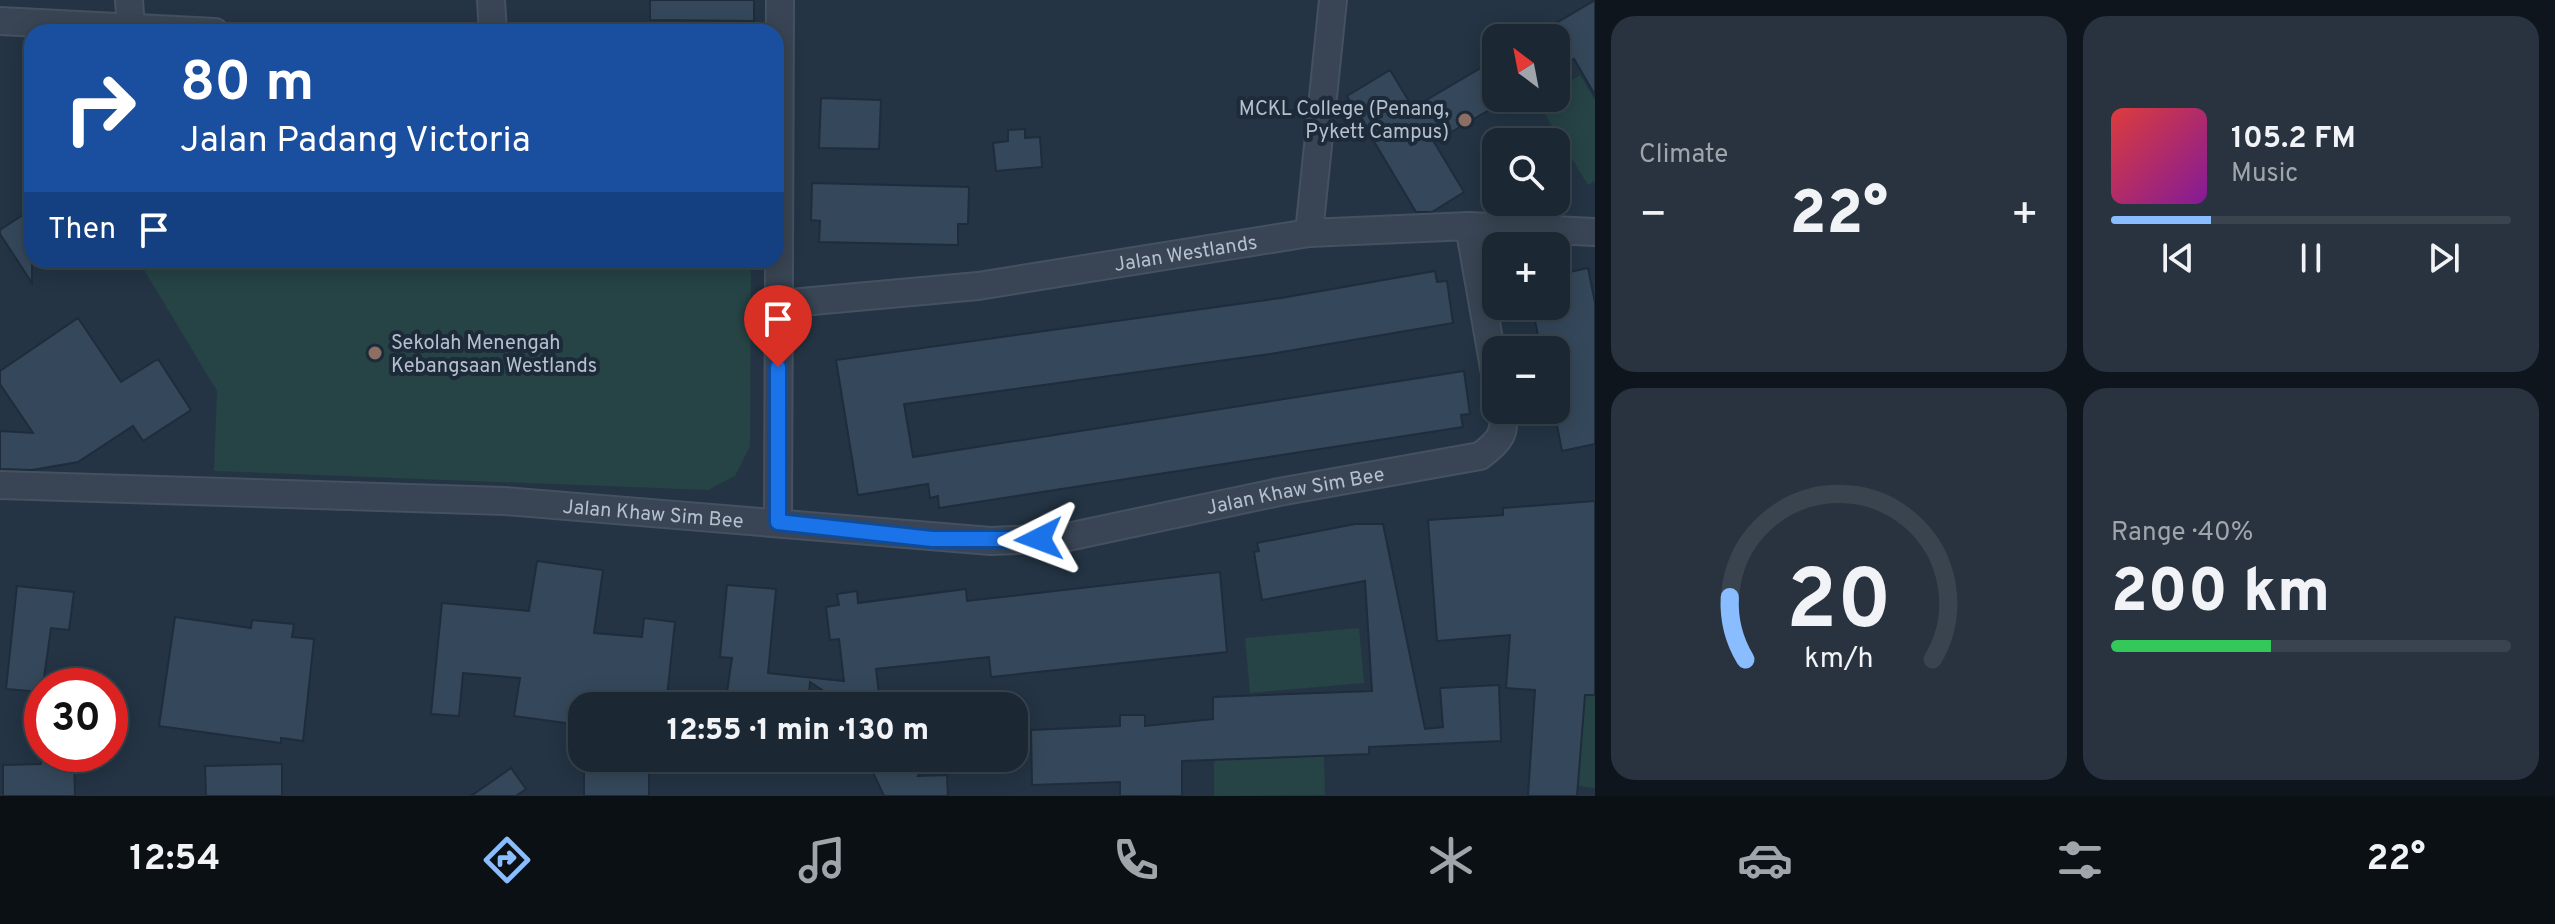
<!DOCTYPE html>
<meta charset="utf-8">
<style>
body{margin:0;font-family:Overpass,sans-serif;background:#28333f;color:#f1f3f6;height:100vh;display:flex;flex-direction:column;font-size:30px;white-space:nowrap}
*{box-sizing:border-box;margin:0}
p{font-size:26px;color:#a0a5ac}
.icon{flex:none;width:44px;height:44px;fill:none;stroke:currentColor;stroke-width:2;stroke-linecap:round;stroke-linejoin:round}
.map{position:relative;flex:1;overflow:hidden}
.side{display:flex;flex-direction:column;gap:16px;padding:16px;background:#0f151c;width:960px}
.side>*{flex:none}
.banner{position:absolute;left:24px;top:24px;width:760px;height:244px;border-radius:24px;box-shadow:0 4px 20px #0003,0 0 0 2px #39444e;background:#1a4fa0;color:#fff;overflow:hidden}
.needle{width:52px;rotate:328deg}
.controls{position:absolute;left:1482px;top:24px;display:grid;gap:16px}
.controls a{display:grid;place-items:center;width:88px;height:88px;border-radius:16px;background:#1b2733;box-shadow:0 4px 20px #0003,0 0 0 2px #39444e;font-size:40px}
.speed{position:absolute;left:24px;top:668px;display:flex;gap:16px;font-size:40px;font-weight:700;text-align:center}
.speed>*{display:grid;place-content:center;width:104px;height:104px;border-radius:50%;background:#1b2733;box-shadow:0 4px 20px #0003,0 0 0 2px #39444e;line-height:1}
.speed .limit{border:12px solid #d22;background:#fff;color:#111}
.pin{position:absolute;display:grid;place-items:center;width:68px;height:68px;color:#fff;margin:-82px -34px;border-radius:50% 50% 50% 0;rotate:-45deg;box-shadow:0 0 8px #0007}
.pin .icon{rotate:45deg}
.me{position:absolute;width:88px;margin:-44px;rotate:267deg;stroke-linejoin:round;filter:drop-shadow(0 0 6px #0008)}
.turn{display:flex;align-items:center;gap:28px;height:168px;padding:0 24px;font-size:36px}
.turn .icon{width:104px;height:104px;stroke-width:2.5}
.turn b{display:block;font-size:56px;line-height:68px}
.then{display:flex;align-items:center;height:76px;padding:0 24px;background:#0003;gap:16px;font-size:30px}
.big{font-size:60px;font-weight:800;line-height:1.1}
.side .tile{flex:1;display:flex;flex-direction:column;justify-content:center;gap:12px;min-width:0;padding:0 28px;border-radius:24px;background:#28333f}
.side .dial{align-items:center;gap:0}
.dial svg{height:208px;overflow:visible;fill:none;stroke:#39444e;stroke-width:7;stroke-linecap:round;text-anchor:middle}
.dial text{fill:#f1f3f6;stroke:none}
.song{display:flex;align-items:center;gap:24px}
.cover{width:96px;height:96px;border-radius:12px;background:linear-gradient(135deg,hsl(0 70% 55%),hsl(290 70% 35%))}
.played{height:8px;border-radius:4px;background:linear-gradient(90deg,#89bdff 25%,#39444e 25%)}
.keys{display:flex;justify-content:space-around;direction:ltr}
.heat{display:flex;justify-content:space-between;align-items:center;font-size:44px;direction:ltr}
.charge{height:12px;border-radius:6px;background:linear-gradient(90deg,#34c759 40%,#39444e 0)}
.side .tiles{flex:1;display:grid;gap:16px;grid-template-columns:repeat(2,1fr)}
.trip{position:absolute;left:568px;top:692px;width:460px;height:80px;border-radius:24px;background:#1b2733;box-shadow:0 4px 20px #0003,0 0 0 2px #39444e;font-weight:800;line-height:80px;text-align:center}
.tabs{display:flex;height:128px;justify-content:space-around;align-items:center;background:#0b1014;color:#a0a5ac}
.tabs .icon{width:56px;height:56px}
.tabs .active{color:#89bdff}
.tabs b{font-size:36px;color:#f1f3f6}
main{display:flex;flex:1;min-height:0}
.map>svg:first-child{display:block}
.green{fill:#264345}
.building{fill:#35485b;stroke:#1f2c3b;stroke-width:2}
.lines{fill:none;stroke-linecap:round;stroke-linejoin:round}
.minor-casing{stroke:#455160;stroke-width:30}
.minor{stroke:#394554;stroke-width:26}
.route-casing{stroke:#114b97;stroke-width:20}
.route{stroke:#1a73e8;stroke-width:14}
.education-dot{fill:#8d6e63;stroke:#1d2a39;stroke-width:3}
.labels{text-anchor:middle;stroke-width:8;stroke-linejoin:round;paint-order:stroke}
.poi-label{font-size:20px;fill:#b6c0cd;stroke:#1d2a39;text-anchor:end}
.street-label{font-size:20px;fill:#b6c0cd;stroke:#1d2a39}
</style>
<main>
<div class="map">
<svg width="1595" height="796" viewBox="0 0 1595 796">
<rect width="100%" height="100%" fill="#243444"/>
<path class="green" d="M 1580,75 L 1595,100 L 1595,181 L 1588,185 L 1537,101 L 1556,98 L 1556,90 Z
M 138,260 L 751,260 L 750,446 L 735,476 L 708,490 L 214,471 L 217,391 Z
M 1359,628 L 1364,683 L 1250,693 L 1245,638 Z
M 1585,695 L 1595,695 L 1595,788 L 1578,786 Z
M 1324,756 L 1325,795 L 1214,796 L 1214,760 Z"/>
<path class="building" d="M 650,0 L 754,0 L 754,21 L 650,20 Z
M 1595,0 L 1595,95 L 1574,59 L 1556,70 L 1556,38 L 1531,38 Z
M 1496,59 L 1496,106 L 1434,142 L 1464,192 L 1432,212 L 1416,212 L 1347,96 L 1390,70 L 1413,108 Z
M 821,98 L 881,100 L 879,149 L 819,148 Z
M 1025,129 L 1025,138 L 1040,137 L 1042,167 L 996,171 L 993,143 L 1008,141 L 1008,130 Z
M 812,183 L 969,187 L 968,224 L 958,224 L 958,245 L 819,242 L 820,221 L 811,220 Z
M 32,209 L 32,283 L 0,234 L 0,230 Z
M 1588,268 L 1595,303 L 1595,444 L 1562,451 L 1554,410 L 1556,350 L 1541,350 L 1532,306 L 1556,306 L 1556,275 Z
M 1435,271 L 1437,282 L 1447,281 L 1453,323 L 1270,354 L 904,404 L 913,457 L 1464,371 L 1470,414 L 1461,415 L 1463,427 L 939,508 L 938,496 L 930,498 L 928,484 L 858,495 L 836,360 L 1281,298 Z
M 78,318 L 121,382 L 158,359 L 191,410 L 143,441 L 133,426 L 78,462 L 32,470 L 0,469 L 0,431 L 33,433 L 0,384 L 0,371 Z
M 1595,501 L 1595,695 L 1585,695 L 1577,796 L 1528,796 L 1535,690 L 1506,688 L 1510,635 L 1437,641 L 1428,520 L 1503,515 L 1503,508 Z
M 1355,524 L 1383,524 L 1425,729 L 1443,727 L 1440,688 L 1499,685 L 1501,741 L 1369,747 L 1369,754 L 1182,761 L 1182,796 L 1120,796 L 1120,782 L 1032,785 L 1031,730 L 1120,726 L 1120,715 L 1145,715 L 1145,726 L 1213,719 L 1213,697 L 1372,691 L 1365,581 L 1262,600 L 1254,552 L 1259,551 L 1257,543 Z
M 537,561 L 603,570 L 594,633 L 642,637 L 644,618 L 675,622 L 666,706 L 582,706 L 580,725 L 514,716 L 520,678 L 463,673 L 459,716 L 431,714 L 442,603 L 529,611 Z
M 1220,572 L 1227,652 L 991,677 L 989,657 L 876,669 L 880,702 L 846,706 L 810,682 L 808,706 L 725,706 L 732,658 L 720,657 L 727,585 L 776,589 L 768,673 L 844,681 L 839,639 L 830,640 L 826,607 L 839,605 L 837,594 L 857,591 L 858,603 L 966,589 L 967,601 Z
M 17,586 L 74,592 L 69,630 L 51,628 L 42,692 L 6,689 Z
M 175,617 L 251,628 L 252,620 L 294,624 L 292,637 L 314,639 L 303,741 L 281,738 L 281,743 L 159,726 Z
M 41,754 L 74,754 L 75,796 L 3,796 L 3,765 L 41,764 Z
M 877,758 L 926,758 L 918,776 L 947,775 L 948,796 L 884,796 L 870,766 Z
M 649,762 L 649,796 L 584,796 L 584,763 Z
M 282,764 L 282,796 L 206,796 L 205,766 Z
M 511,768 L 526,789 L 516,796 L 471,796 Z"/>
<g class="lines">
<g class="minor-casing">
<g id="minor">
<path d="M 129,0 L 131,27"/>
<path d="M 491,0 L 493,32"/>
<path d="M 0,21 L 215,32"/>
<path d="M 1469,226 L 1496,379"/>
<path d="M 1309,233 L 1333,0"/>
<path id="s1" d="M 779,304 L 978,286 L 1309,233 L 1469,226 L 1595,232"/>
<path id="s2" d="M 0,485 L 505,501 L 991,541 L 1063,538 L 1279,492 L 1480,456 C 1499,442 1507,433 1502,410"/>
<path d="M 778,522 L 780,0"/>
</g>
</g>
<use href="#minor" class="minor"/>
</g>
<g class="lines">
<g class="route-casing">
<path id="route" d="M 778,367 L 778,522 L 932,539 L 1039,539"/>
</g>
<use href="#route" class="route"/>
</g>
<g class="education-dot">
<circle cx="1465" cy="120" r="8"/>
<circle cx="375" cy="353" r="8"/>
</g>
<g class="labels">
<g class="poi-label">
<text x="1449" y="115">MCKL College (Penang,<tspan x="1449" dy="23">Pykett Campus)</tspan></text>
<text x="391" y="349" text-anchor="start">Sekolah Menengah<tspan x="391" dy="23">Kebangsaan Westlands</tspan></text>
</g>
<g class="street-label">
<text dy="7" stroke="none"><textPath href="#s1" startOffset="410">Jalan Westlands</textPath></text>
<text dy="7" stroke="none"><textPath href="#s2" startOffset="1302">Jalan Khaw Sim Bee</textPath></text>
<text dy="7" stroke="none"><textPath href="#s2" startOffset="654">Jalan Khaw Sim Bee</textPath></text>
</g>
</g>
</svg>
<div class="controls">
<a><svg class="needle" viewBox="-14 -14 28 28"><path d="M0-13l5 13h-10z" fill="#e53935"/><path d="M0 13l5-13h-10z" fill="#a0a5ac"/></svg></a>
<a><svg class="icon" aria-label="search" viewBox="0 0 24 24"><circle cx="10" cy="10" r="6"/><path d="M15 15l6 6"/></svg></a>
<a>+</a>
<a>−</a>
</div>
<div class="speed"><div class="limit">30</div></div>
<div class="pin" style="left:778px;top:367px;background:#d93025"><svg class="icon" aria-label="arrive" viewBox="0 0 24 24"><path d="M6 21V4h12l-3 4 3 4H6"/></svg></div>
<svg class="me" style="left:1039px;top:539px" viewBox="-20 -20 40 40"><path d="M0-17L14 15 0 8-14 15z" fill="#1a73e8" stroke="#fff" stroke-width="4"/></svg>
<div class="trip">12:55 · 1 min · 130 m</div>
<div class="banner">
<div class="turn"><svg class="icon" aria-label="right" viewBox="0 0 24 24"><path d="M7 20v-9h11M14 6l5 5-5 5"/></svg><div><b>80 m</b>Jalan Padang Victoria</div></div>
<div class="then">Then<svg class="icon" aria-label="arrive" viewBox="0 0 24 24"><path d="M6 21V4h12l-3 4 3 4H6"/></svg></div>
</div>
</div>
<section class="side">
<div class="tiles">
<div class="tile"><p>Climate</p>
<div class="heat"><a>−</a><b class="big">22°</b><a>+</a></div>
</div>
<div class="tile">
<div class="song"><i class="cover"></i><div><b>105.2 FM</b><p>Music</p></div></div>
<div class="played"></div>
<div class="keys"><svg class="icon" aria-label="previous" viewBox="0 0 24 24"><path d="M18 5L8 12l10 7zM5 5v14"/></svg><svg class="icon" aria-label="pause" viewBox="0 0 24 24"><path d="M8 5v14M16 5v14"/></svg><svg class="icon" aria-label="next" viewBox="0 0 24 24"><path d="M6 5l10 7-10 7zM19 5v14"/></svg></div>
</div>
<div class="tile dial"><svg viewBox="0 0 100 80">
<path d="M14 69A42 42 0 1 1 86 69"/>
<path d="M14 69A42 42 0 0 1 8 45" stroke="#89bdff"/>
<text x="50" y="56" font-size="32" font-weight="700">20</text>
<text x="50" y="72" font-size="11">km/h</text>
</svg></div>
<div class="tile"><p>Range · 40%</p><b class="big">200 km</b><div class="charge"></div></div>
</div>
</section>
</main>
<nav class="tabs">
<b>12:54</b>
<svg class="icon active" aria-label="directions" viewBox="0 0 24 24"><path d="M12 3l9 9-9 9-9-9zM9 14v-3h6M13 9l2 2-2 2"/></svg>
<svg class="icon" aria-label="music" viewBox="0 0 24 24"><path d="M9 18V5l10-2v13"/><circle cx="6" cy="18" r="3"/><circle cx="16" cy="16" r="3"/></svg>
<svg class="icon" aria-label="phone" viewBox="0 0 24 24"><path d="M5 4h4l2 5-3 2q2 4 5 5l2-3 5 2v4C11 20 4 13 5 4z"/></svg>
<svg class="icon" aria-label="climate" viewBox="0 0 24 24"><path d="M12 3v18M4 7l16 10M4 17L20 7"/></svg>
<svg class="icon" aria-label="car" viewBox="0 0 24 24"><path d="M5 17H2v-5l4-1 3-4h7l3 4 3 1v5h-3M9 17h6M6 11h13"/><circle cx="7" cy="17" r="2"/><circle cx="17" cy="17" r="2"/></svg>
<svg class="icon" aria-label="filters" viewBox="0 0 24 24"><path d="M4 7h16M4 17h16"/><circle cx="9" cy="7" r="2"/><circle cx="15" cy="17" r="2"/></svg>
<b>22°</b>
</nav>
